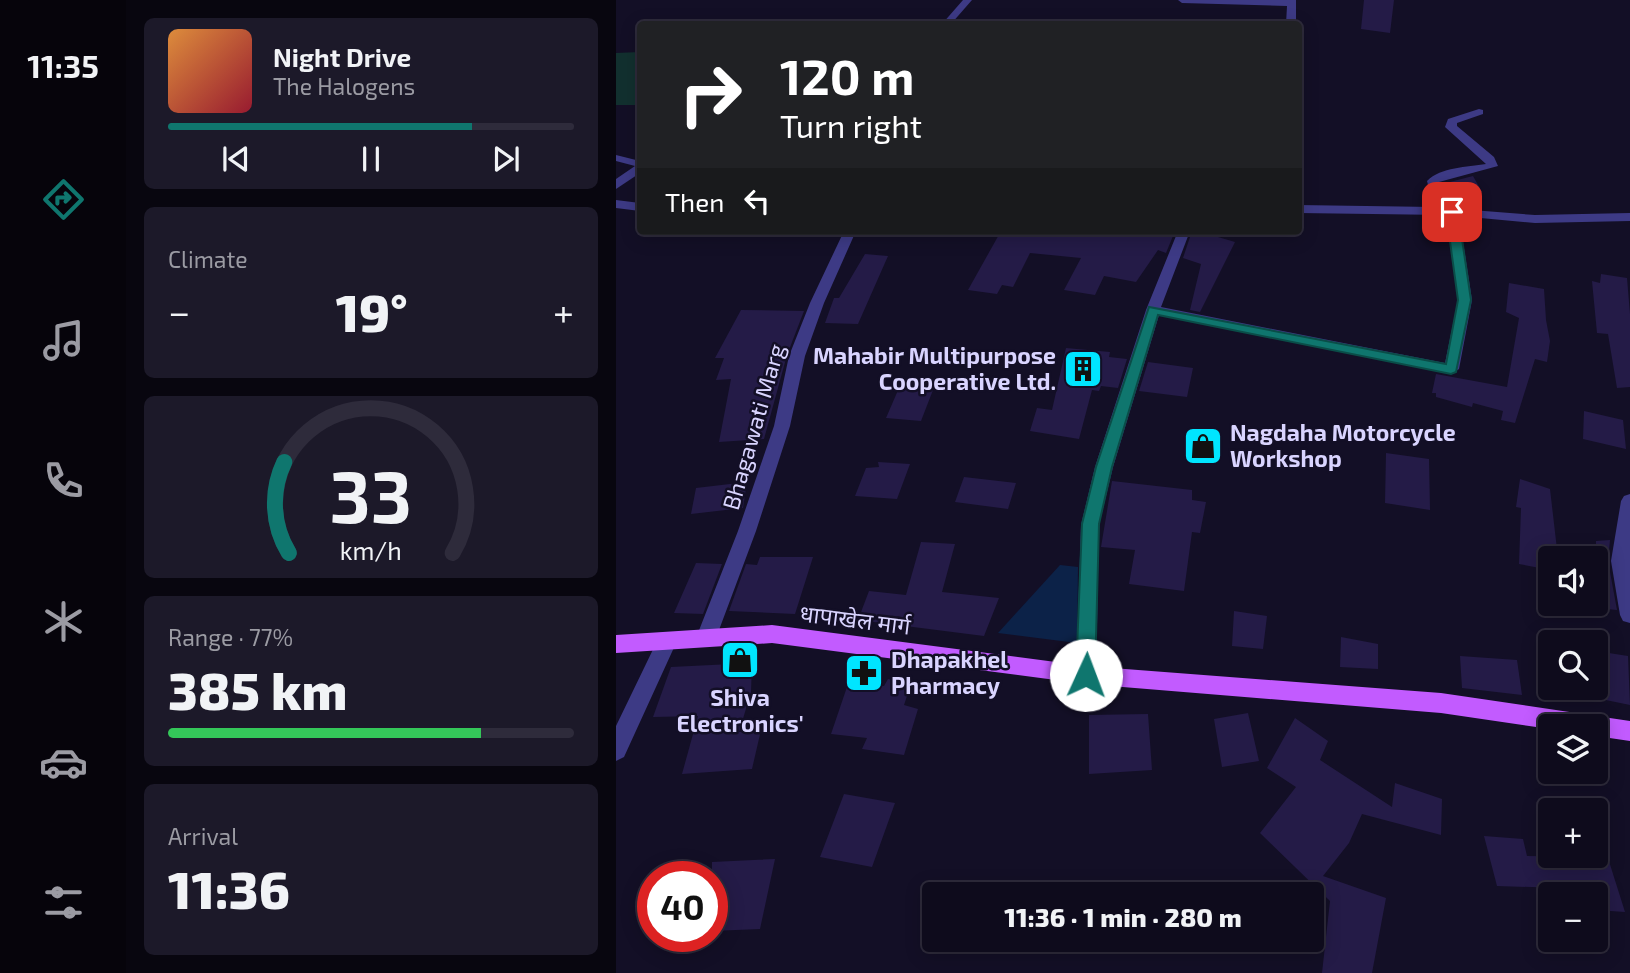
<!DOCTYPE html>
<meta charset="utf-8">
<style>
body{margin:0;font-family:"Exo 2","Noto Sans Devanagari",sans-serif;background:#1c1929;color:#f1f3f6;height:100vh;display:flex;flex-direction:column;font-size:26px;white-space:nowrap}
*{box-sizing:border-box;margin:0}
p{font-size:23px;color:#9b9ba3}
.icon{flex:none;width:38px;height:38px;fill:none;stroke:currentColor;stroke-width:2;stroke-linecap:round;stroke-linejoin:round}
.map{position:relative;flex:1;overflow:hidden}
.drawer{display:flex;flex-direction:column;gap:18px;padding:18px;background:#08060f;width:490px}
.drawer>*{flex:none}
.top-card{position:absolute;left:21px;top:21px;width:665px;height:214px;border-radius:7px;box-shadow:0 4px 18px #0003,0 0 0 2px #2e2b3b;background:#202124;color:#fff;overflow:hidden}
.tools{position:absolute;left:922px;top:546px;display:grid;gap:14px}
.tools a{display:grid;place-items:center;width:70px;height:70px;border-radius:7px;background:#0e0b1c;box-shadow:0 4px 18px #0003,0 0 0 2px #2e2b3b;font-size:35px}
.speed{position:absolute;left:21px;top:861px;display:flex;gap:14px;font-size:35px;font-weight:700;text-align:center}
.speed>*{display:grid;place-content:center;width:91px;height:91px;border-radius:50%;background:#0e0b1c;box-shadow:0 4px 18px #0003,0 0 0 2px #2e2b3b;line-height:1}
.speed .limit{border:10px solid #d22;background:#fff;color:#111}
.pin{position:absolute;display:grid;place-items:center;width:60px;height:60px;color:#fff;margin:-30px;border-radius:14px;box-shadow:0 4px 10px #0006}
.me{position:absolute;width:77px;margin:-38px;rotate:2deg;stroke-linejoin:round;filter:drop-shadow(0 0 5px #0008)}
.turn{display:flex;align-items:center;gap:24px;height:147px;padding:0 28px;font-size:32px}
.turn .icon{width:91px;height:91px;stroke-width:2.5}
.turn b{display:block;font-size:49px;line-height:60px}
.then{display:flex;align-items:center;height:66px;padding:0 28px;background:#0003;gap:14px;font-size:26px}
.big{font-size:52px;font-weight:800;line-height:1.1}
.drawer .widget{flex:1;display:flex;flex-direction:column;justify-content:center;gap:10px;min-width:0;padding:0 24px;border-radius:10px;background:#1c1929}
.drawer .dial{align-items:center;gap:0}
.dial svg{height:182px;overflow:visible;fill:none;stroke:#2e2b3b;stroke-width:7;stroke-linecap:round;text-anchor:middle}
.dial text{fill:#f1f3f6;stroke:none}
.song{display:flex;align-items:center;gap:21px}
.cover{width:84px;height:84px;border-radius:10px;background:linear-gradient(135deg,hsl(30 70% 55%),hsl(350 70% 35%))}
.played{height:7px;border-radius:4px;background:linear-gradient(90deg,#0f766e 75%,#2e2b3b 75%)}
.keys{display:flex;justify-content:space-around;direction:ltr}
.heat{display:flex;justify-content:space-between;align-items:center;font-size:38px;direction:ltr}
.charge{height:10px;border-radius:5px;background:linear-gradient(90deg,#34c759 77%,#2e2b3b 0)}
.trip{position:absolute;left:306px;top:882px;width:402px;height:70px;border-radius:7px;background:#0e0b1c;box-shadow:0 4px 18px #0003,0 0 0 2px #2e2b3b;font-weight:800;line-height:70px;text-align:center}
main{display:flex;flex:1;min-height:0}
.tabs{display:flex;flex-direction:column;width:126px;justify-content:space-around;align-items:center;background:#06040b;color:#9b9ba3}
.tabs .icon{width:49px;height:49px}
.tabs .active{color:#0f766e}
.tabs b{font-size:32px;color:#f1f3f6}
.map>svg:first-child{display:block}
.green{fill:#12302f}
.water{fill:#0c2248}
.building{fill:#241b47}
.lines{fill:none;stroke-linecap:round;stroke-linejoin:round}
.minor{fill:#3d3a85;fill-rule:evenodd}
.major{fill:#c25bff;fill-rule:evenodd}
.route{fill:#0f766e;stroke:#0a4d48;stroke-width:2}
.labels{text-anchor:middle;stroke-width:5;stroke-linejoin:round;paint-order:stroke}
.poi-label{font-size:23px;font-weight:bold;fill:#d9d4ff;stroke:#130f26;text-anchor:start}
.street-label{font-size:23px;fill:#d9d4ff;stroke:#130f26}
</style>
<main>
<nav class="tabs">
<b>11:35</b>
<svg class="icon active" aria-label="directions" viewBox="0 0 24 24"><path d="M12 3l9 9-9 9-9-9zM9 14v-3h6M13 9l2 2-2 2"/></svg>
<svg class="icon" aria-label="music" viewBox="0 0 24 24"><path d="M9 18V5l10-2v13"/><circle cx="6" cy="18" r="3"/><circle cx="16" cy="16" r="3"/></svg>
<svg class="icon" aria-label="phone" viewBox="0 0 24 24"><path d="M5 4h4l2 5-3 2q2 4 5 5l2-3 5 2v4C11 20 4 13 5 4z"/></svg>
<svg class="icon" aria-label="climate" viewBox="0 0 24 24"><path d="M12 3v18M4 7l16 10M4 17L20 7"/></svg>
<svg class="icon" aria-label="car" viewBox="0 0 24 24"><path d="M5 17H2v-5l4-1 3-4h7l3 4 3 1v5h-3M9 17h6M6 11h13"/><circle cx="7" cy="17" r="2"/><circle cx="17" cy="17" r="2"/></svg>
<svg class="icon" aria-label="filters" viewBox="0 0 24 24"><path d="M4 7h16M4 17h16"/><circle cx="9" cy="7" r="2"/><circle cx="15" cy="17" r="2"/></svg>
</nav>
<section class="drawer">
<div class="widget">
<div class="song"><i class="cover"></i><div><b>Night Drive</b><p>The Halogens</p></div></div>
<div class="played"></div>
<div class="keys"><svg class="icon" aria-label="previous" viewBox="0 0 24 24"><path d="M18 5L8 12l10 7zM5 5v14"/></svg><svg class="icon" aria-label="pause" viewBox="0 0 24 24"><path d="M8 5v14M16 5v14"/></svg><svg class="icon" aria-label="next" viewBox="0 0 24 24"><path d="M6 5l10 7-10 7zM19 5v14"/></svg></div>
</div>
<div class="widget"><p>Climate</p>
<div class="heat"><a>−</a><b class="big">19°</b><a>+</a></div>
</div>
<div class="widget dial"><svg viewBox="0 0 100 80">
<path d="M14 69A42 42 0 1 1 86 69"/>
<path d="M14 69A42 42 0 0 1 12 29" stroke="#0f766e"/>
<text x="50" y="56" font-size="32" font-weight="700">33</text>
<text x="50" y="72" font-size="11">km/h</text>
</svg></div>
<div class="widget"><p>Range · 77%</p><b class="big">385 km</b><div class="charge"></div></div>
<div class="widget"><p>Arrival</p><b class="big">11:36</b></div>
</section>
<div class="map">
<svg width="1014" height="973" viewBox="0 0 1014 973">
<rect width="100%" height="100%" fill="#130f26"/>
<path class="green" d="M 24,52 L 24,105 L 0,105 L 0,53 Z"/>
<path class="water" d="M 444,565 L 462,567 L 461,643 L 382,633 Z"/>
<path class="building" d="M 748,0 L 778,0 L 774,33 L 745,29 Z
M 857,176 L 866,192 L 837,194 L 830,183 Z
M 385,231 L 559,231 L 550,253 L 542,250 L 520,282 L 488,276 L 479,295 L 448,290 L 465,258 L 414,253 L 397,287 L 386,285 L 381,294 L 352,290 Z
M 576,231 L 604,231 L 602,237 L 619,242 L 584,312 L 574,310 L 585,264 L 567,258 Z
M 249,254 L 272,256 L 242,324 L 209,323 L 218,298 L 223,298 Z
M 985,274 L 1011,278 L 1014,314 L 1014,387 L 1001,388 L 992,334 L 981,333 L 976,281 L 984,283 Z
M 893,283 L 928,289 L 930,320 L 934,341 L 931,362 L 919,359 L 899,423 L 885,420 L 887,411 L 857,403 L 856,407 L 820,397 L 820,393 L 816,393 L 820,374 L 891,387 L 903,318 L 890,312 Z
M 125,310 L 188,311 L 171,355 L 148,439 L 103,442 L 115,379 L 100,380 L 108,358 L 99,358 Z
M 450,348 L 494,352 L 493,357 L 511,359 L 502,388 L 485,386 L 483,391 L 476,390 L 463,439 L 414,431 L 421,408 L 436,410 Z
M 532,362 L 577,368 L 571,397 L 523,391 Z
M 283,388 L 317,390 L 305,421 L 270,418 Z
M 968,411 L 1007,420 L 1010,449 L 967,439 Z
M 770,453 L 813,459 L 814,510 L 769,503 Z
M 262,462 L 294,464 L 281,499 L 239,496 L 250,468 L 263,467 Z
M 348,477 L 400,483 L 392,509 L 339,502 Z
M 904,479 L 934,489 L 942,558 L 934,558 L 934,570 L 903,564 L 905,508 L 900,507 Z
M 496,481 L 576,490 L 576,500 L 590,502 L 584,533 L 576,532 L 568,591 L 513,584 L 519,550 L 485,547 Z
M 131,482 L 127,508 L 75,514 L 80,488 Z
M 994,540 L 992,561 L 1001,610 L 980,608 L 980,541 Z
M 305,542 L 339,544 L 326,592 L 383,598 L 368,636 L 242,620 L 253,591 L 290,595 Z
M 144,557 L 197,557 L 179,614 L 113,611 L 130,564 L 141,565 Z
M 80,563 L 106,564 L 87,614 L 58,613 Z
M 618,611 L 651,616 L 647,649 L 616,646 Z
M 725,637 L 762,644 L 762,669 L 724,667 Z
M 980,651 L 1012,656 L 1014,705 L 980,698 Z
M 844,656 L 901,660 L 906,695 L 846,688 Z
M 136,663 L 135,692 L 123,732 L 145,730 L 136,769 L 66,774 L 82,716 L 37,717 L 55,667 Z
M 272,679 L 295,684 L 288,705 L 302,709 L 288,755 L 246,749 L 251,738 L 215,734 L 232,684 L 268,686 Z
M 632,713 L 643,761 L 606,767 L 598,719 Z
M 532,714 L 536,770 L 473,774 L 473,715 Z
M 679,718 L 712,741 L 704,760 L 776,807 L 779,783 L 826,799 L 825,835 L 746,814 L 733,843 L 707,876 L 770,898 L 756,973 L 706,973 L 714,901 L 644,833 L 680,787 L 651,768 Z
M 228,794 L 279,803 L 256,867 L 204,857 Z
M 868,836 L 907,839 L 911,856 L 980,857 L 980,837 L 985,836 L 1009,912 L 980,910 L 980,894 L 948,894 L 947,888 L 881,886 Z
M 159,859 L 144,929 L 96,931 L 96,862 Z"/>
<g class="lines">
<path class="minor" d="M 347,0 L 356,0 L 335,24 L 326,24 Z
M 562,0 L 680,0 L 680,24 L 670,24 L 671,6 L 566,3 Z
M 863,109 L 867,110 L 867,114 L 841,123 L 841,126 L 878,157 L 882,166 L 823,182 L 830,208 L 919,215 L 1014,213 L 1014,221 L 919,223 L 843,216 L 856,300 L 843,369 L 835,374 L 543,315 L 497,467 L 483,525 L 480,675 L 477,682 L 470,684 L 463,682 L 460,675 L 465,525 L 479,467 L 530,310 L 562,231 L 574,231 L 545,307 L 829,363 L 842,300 L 830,215 L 682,213 L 682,205 L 818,207 L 811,181 C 825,167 851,167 870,164 L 829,127 L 832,119 Z
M 0,155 L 24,161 L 24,173 L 0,189 L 0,179 L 19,166 L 0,161 Z
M 0,200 L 24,203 L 24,211 L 0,208 Z
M 228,231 L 240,231 L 208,303 L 189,356 L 174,426 L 140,531 L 100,638 L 97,644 L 90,647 L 83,644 L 80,638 L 122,531 L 158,426 L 173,356 L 194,303 Z
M 1014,494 L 1014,623 L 1007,621 L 1004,615 L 995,561 L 1005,501 L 1008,496 Z
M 51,632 L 58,635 L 61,641 L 8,757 L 0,761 L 0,726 L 44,635 Z"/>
<path class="major" d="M 156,625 L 470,666 L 825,693 L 1014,721 L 1014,741 L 980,736 L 980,726 L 934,726 L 934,729 L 825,713 L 470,684 L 156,643 L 0,653 L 0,635 Z"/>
</g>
<path class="route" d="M 836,209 L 842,212 L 855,300 L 840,372 L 835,374 L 542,315 L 496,467 L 483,524 L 479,675 L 476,681 L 470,684 L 463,681 L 460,675 L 466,524 L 480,467 L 533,307 L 830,364 L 842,300 L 830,212 Z"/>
<defs>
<g id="building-square" transform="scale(2.0125)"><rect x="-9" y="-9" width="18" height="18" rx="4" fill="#00e5ff" stroke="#130f26"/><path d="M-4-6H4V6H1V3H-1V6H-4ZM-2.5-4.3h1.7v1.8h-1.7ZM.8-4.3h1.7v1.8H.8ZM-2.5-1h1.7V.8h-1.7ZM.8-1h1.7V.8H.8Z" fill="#111"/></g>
<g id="shop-square" transform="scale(2.0125)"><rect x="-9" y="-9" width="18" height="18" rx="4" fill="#00e5ff" stroke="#130f26"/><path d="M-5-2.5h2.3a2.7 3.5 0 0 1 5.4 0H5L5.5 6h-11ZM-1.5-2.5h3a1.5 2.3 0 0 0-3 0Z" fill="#111"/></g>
<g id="pharmacy-square" transform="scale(2.0125)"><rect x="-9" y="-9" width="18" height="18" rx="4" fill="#00e5ff" stroke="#130f26"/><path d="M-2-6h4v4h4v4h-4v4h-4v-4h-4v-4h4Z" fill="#111"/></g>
</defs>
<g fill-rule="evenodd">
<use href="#building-square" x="467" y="369"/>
<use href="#shop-square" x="587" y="446"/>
<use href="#shop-square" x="124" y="660"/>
<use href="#pharmacy-square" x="248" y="673"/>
</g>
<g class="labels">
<g class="poi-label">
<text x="440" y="364" text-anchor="end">Mahabir Multipurpose<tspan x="440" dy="26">Cooperative Ltd.</tspan></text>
<text x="614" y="441">Nagdaha Motorcycle<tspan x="614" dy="26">Workshop</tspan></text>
<text x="275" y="668">Dhapakhel<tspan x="275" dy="26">Pharmacy</tspan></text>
<text x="124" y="706" text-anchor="middle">Shiva<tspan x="124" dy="26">Electronics'</tspan></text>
</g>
<g class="street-label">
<text transform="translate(138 427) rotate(-74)" y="8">Bhagawati Marg</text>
<text transform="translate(239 620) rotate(7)" y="8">धापाखेल मार्ग</text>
</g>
</g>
</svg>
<div class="tools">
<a><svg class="icon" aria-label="sound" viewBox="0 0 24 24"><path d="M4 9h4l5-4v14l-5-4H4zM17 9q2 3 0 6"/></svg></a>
<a><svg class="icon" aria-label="search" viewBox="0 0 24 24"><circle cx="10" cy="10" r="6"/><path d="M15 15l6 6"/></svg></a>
<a><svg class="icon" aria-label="layers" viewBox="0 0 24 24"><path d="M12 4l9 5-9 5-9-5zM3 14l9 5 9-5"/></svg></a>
<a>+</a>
<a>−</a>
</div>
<div class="speed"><div class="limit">40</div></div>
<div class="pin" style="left:836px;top:212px;background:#d93025"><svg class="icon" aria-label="arrive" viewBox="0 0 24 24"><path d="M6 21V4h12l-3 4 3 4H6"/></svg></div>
<svg class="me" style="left:470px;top:675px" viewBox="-20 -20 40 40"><circle r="19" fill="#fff"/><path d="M0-13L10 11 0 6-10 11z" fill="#0f766e"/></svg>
<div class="trip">11:36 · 1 min · 280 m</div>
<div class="top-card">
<div class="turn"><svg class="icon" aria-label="right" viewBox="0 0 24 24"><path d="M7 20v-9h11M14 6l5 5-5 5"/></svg><div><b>120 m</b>Turn right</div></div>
<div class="then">Then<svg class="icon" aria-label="left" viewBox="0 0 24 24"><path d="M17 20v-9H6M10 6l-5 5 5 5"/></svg></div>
</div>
</div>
</main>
